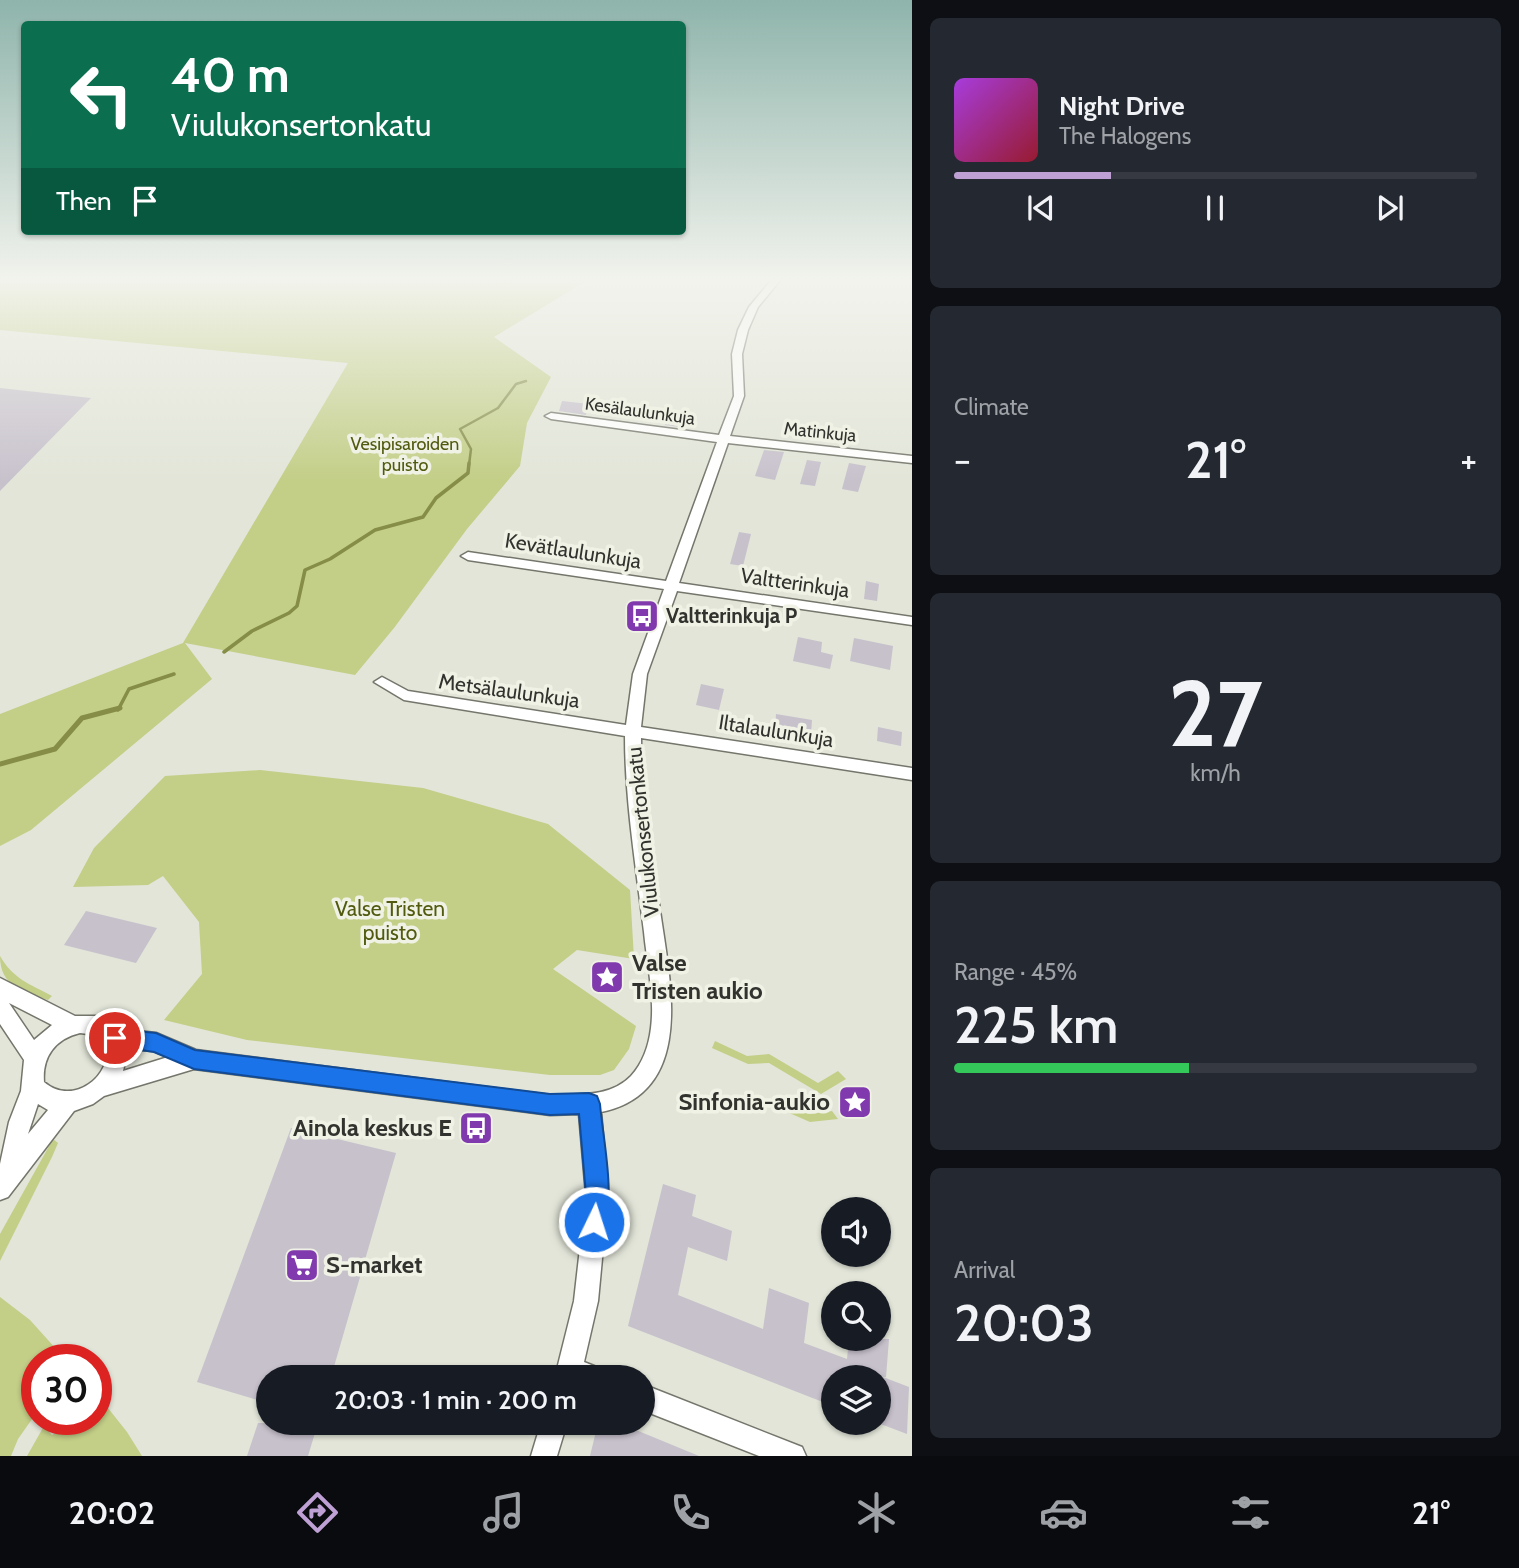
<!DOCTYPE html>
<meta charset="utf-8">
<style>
body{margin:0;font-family:Cabin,sans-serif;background:#242831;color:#f1f3f6;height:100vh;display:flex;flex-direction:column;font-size:26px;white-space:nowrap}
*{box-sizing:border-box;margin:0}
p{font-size:23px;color:#9ea1a6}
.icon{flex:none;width:38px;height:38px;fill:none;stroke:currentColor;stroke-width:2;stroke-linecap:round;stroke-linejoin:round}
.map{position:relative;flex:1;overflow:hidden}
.side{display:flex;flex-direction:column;gap:18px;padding:18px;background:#0d0f14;width:607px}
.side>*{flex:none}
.top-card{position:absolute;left:21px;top:21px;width:665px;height:214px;border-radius:7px;box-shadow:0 2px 5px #0004;background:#0b6e4f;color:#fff;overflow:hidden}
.controls{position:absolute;left:821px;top:1197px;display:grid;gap:14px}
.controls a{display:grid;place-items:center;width:70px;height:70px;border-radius:50%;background:#171b24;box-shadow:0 2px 5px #0004;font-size:35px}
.speed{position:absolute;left:21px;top:1344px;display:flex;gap:14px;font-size:35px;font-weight:700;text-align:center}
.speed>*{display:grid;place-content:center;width:91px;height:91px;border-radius:50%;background:#171b24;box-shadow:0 2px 5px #0004;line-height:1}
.speed .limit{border:10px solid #d22;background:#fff;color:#111}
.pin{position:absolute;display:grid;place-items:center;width:60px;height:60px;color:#fff;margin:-30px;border:4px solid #fff;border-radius:50%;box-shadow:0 2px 7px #0007}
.me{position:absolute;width:77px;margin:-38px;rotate:4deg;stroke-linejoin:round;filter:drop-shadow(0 0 5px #0008)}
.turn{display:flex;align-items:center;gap:24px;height:147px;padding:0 35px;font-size:32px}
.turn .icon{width:91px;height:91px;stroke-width:2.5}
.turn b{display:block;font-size:49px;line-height:60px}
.then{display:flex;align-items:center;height:66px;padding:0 35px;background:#0003;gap:14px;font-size:26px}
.big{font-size:52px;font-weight:600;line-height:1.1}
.side .widget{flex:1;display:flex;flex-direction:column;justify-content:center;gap:10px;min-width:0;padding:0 24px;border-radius:10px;background:#242831}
.side .dial{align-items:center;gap:0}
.dial b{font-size:91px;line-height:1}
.song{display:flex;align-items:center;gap:21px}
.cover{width:84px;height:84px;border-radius:10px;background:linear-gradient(135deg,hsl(280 70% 55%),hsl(350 70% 35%))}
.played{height:7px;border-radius:4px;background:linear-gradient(90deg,#bfa0d5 30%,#363941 30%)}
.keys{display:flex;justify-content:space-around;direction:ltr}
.heat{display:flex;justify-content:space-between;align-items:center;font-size:38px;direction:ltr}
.charge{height:10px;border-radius:5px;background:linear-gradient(90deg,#34c759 45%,#363941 0)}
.trip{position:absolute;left:256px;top:1365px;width:399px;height:70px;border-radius:35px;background:#171b24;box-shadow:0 2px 5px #0004;font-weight:600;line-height:70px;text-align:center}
.dock{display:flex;height:112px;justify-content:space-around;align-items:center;background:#090b0e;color:#9ea1a6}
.dock .icon{width:49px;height:49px}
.dock .current{color:#bfa0d5}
.dock b{font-size:32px;color:#f1f3f6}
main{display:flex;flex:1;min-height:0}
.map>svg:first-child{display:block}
.green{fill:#c3ce87}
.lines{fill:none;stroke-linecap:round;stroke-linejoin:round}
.stream-far2{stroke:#858d46;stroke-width:2.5}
.stream-far1{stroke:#858d46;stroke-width:3.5}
.stream{stroke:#858d46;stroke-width:5}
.building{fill:#c7c1cc}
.minor-casing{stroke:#74766b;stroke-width:3}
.minor{fill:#fff;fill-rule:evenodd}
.route{fill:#1a73e8;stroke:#114b97;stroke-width:2}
.labels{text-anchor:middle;stroke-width:7;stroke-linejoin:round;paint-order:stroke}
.far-street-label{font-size:18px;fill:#32332e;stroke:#f0f2e5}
.far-park-label{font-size:18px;fill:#525a10;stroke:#f0f2e5}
.street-label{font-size:21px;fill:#32332e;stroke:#f0f2e5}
.poi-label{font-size:21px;font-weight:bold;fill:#32332e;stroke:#f0f2e5;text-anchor:start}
.park-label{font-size:21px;fill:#525a10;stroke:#f0f2e5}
.near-poi-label{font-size:24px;font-weight:bold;fill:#32332e;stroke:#f0f2e5;text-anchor:start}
</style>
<main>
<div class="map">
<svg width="912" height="1456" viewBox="0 0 912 1456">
<rect width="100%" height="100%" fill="#e2e5d8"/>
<path class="green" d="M 0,278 L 591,278 L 494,337 L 551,377 L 527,423 L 520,466 L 467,529 L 394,628 L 355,675 L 185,643 L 212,679 L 31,830 L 0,846 L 0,714 L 183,643 L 348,363 L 0,330 Z
M 260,770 L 423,788 L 548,824 L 630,890 L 634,959 L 577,950 L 553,969 L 636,1026 L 629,1049 L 614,1070 L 600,1075 L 550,1075 L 247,1040 L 164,1020 L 202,974 L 199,922 L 163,876 L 148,885 L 73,887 L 94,848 L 165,776 Z
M 0,956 C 13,979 30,984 52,996 L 48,1000 C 22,991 0,986 0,956 Z
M 715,1041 L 747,1056 L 769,1054 L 818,1083 L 838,1071 L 846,1079 L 821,1094 L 769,1063 L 748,1064 L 712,1048 Z
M 775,1099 L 809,1114 L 832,1111 L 838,1119 L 810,1122 L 771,1105 Z
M 53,1139 L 58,1143 L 52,1157 L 0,1261 L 0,1234 Z
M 0,1297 L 30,1320 L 66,1360 L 37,1360 L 37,1412 L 18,1439 L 11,1456 L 0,1456 Z
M 96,1393 L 127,1432 L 142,1456 L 27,1456 L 44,1426 L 52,1435 L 66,1427 L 69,1419 L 96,1419 Z"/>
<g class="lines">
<path class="stream-far2" d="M 469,465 L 471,449 L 460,429 L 498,408 L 516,384 L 526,381"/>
<path class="stream-far1" d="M 224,652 L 252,631 L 289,613 L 297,606 L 305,570 L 330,559 L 375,530 L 423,517 L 436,498 L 468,473 L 469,463
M 118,710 L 129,689 L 174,674"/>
<path class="stream" d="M 0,764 L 55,749 L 82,718 L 120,708"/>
</g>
<path class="building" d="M 0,388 L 91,398 L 0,491 Z
M 562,401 L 589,404 L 586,415 L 559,411 Z
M 669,413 L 690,415 L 687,428 L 665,425 Z
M 764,450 L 784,452 L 775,480 L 755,476 Z
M 807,460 L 821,462 L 815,486 L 800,484 Z
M 849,463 L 866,466 L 858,492 L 842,489 Z
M 739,532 L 751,534 L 743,566 L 730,564 Z
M 752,570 L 793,580 L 788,592 L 747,582 Z
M 866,581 L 879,584 L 877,601 L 864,599 Z
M 798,637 L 822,642 L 821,652 L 833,655 L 830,669 L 793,661 Z
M 854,638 L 893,646 L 890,670 L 850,661 Z
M 701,684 L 724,689 L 719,710 L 696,705 Z
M 776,714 L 812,720 L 811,734 L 802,732 L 802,736 L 775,731 Z
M 878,727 L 902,732 L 901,746 L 877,741 Z
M 86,911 L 157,928 L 136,963 L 64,945 Z
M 291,1128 L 396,1153 L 331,1377 L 268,1377 L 268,1403 L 197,1382 Z
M 663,1184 L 696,1195 L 692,1216 L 732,1231 L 727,1261 L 688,1247 L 678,1295 L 763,1329 L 769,1288 L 809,1303 L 804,1343 L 847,1359 L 849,1339 L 889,1339 L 886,1377 L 883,1377 L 909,1387 L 907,1434 L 878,1423 L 878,1377 L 833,1377 L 833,1406 L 628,1326 Z
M 258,1423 L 318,1423 L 308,1456 L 247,1456 Z
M 598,1423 L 619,1423 L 699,1456 L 590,1456 Z"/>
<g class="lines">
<g class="minor-casing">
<path id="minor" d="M 773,278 L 782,278 L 758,307 L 748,330 L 742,354 L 744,396 L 730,436 L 912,456 L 912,463 L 728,443 L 679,583 L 912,617 L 912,625 L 677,591 L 647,674 L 641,727 L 912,768 L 912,780 L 641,738 C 641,793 651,848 659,903 C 668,973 700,1092 601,1112 L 608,1195 L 598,1301 L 584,1362 L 599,1368 L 603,1377 L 555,1377 L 574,1301 L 586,1195 L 579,1114 L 550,1115 L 194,1069 L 104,1096 L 93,1104 L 74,1111 L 8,1197 L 0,1200 L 0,1164 L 9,1122 L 21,1091 L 24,1060 L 0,1024 L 0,998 L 2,999 L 0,998 L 0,978 L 75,1016 L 95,1016 L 110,1022 L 120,1029 L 156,1033 L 196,1050 L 219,1053 L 550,1095 C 577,1094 610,1098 631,1076 C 643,1063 649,1045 651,1028 C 655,996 647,964 644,932 C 636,867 625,801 625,736 L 404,700 L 374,682 L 382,677 L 408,691 L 626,725 L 633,674 L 664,589 L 468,560 L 461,556 L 468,552 L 666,581 L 717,442 L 551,419 L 545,416 L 551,413 L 719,435 L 734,396 L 732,354 L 738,330 L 749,307 ZM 9,1003 L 52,1025 L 34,1040 ZM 80,1033 L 96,1035 L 107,1043 C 113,1076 73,1107 44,1082 C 42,1057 55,1039 80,1033 ZM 128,1049 L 154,1051 L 168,1057 L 123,1071 ZM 38,1104 L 48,1110 L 28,1134 Z
M 642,1384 L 802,1447 L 806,1456 L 759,1456 L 642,1410 Z
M 541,1423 L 567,1423 L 557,1456 L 531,1456 Z"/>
</g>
<use href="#minor" class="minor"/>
</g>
<linearGradient id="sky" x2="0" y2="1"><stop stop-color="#8eb4ab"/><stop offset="0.58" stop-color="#f2f3ed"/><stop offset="1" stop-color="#f2f3ed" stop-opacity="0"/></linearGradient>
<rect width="912" height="482" fill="url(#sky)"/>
<path class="route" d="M 115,1029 L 156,1033 L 195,1050 L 219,1053 L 550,1094 L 589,1093 L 597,1096 L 600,1104 C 603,1140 616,1196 603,1230 L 594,1233 L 586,1230 L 583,1222 L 586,1195 L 579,1114 L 550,1115 L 194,1069 L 154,1052 L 108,1045 L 105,1038 L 108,1032 Z"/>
<defs>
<g id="bus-square" transform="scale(1.75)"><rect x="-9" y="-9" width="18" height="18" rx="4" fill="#813aad" stroke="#f0f2e5"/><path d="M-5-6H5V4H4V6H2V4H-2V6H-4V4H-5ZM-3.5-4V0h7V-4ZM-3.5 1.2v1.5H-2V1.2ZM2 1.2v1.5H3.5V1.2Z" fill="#fff"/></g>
<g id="sight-square" transform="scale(1.75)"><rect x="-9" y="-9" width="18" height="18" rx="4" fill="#813aad" stroke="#f0f2e5"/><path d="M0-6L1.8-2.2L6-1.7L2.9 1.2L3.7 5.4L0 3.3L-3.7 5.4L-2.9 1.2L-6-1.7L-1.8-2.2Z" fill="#fff"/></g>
<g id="supermarket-square" transform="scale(1.75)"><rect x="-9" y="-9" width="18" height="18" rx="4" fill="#813aad" stroke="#f0f2e5"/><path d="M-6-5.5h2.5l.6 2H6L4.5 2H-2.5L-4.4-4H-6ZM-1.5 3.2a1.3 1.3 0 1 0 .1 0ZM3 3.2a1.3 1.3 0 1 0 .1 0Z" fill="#fff"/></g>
</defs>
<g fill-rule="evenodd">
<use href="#bus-square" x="642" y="616"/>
<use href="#sight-square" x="607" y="977"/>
<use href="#sight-square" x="855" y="1102"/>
<use href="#bus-square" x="476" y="1128"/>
<use href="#supermarket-square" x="302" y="1265"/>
</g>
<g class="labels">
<g class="far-street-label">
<text transform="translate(640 411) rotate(8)" y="6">Kesälaulunkuja</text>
<text transform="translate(820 432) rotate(6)" y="6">Matinkuja</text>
</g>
<g class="far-park-label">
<text x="405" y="450">Vesipisaroiden<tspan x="405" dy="21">puisto</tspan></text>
</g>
<g class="street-label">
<text transform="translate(573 551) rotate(9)" y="7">Kevätlaulunkuja</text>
<text transform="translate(795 583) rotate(8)" y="7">Valtterinkuja</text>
<text transform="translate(509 691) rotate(8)" y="7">Metsälaulunkuja</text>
<text transform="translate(776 731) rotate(9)" y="7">Iltalaulunkuja</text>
<text transform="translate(643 832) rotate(-96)" y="7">Viulukonsertonkatu</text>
</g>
<g class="poi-label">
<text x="666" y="623">Valtterinkuja P</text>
</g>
<g class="park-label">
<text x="390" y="916">Valse Tristen<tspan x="390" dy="24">puisto</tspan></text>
</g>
<g class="near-poi-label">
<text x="632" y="971">Valse<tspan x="632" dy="28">Tristen aukio</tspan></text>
<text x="830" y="1110" text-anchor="end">Sinfonia-aukio</text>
<text x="452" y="1136" text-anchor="end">Ainola keskus E</text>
<text x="326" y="1273">S-market</text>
</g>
</g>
</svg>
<div class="controls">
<a><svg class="icon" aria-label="sound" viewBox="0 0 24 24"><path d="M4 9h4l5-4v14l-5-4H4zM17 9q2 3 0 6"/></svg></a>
<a><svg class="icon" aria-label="search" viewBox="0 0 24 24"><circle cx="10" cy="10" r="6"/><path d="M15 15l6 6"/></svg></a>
<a><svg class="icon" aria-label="layers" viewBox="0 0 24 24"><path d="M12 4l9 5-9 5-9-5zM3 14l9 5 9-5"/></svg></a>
</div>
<div class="speed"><div class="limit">30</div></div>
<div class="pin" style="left:115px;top:1038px;background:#d93025"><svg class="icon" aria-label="arrive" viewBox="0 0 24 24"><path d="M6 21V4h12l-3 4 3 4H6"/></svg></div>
<svg class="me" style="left:594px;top:1222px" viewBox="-20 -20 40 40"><circle r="17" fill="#1a73e8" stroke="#fff" stroke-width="3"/><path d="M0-11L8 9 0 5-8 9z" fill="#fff"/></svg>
<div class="trip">20:03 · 1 min · 200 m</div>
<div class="top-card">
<div class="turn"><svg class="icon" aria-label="left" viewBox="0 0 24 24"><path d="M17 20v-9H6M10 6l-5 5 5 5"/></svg><div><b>40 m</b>Viulukonsertonkatu</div></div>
<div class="then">Then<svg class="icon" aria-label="arrive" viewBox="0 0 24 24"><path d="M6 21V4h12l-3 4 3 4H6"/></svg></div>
</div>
</div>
<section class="side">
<div class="widget">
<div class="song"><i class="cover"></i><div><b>Night Drive</b><p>The Halogens</p></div></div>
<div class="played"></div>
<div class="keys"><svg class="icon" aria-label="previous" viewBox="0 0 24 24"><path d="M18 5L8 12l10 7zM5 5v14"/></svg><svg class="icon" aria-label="pause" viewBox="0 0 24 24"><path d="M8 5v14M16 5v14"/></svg><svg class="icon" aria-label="next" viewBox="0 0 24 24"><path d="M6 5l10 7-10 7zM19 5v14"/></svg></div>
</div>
<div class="widget"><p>Climate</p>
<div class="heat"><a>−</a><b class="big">21°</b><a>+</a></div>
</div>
<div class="widget dial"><b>27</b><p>km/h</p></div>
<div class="widget"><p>Range · 45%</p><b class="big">225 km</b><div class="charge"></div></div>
<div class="widget"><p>Arrival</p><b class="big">20:03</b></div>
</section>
</main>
<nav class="dock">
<b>20:02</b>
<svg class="icon current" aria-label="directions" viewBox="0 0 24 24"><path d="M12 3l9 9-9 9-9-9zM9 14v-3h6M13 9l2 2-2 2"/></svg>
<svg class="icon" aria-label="music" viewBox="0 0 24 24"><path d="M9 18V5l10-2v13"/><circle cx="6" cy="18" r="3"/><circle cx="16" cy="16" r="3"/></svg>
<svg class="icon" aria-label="phone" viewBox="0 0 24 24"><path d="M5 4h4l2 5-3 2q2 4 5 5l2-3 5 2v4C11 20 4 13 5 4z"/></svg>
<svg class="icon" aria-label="climate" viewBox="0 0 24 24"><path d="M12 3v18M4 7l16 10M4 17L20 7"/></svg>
<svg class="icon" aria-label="car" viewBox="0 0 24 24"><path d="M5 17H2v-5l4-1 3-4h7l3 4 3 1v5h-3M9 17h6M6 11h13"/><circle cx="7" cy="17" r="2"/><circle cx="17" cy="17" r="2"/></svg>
<svg class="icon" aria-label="filters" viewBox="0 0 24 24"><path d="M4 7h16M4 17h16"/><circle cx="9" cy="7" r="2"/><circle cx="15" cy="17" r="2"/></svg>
<b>21°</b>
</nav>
